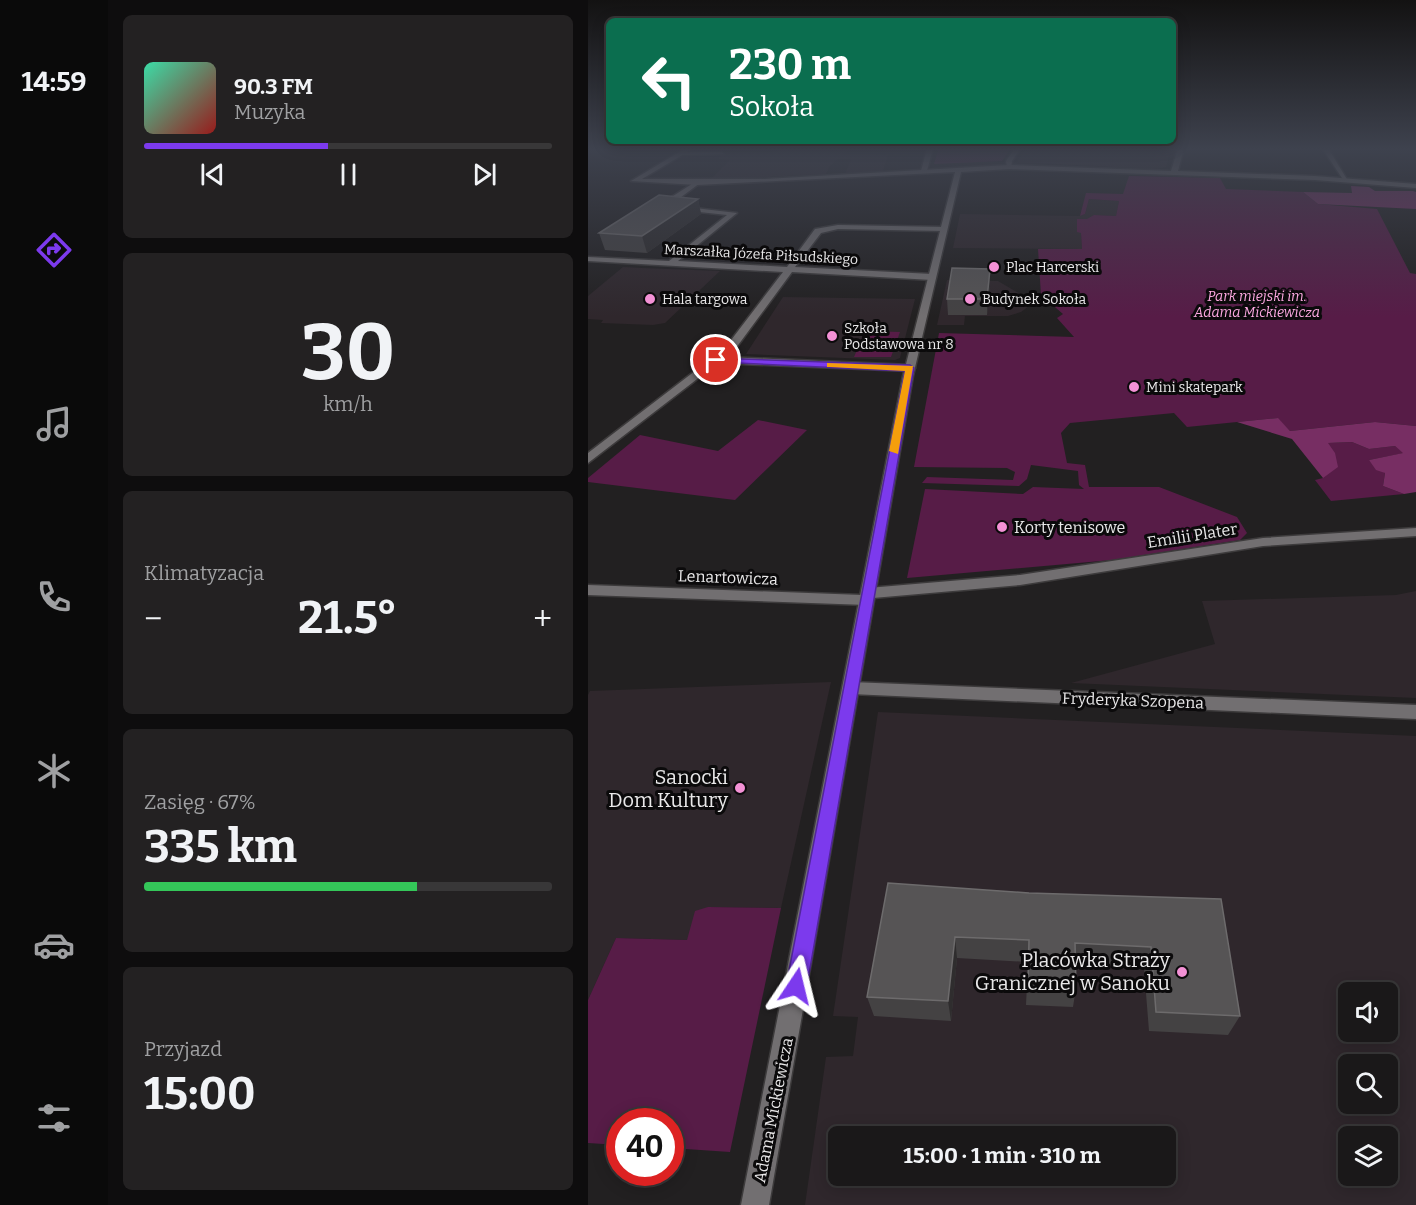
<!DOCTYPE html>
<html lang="pl">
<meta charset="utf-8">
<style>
body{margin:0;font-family:Bitter,serif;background:#232122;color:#f1f3f6;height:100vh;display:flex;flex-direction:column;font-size:22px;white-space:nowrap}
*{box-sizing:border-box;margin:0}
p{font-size:20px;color:#9fa0a2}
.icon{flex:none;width:33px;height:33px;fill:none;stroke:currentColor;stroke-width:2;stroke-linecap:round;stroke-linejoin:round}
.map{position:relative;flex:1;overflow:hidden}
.drawer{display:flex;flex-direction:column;gap:15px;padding:15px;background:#0e0d0e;width:480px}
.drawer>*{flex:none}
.top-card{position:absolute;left:18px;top:18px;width:570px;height:126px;border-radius:9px;box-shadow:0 3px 15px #0003,0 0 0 2px #383738;background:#0b6e4f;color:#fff;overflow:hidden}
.buttons{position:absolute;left:750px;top:982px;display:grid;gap:12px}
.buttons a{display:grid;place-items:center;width:60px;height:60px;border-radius:9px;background:#1a1819;box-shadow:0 3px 15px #0003,0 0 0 2px #383738;font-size:30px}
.speed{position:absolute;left:18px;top:1108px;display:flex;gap:12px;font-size:30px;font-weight:700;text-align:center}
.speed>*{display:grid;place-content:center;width:78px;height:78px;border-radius:50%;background:#1a1819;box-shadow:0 3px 15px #0003,0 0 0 2px #383738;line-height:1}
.speed .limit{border:9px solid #d22;background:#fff;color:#111}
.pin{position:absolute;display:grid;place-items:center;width:51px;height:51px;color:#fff;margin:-26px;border:3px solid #fff;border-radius:50%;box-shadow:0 2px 6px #0007}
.me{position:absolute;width:66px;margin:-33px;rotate:10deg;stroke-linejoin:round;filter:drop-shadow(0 0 4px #0008)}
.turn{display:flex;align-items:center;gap:21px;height:126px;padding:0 24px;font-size:27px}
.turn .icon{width:78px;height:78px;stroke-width:2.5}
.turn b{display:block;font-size:42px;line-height:51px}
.big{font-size:45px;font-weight:700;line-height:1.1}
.drawer .card{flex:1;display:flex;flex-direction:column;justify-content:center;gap:9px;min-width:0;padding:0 21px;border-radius:9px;background:#232122}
.drawer .dial{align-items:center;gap:0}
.dial b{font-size:78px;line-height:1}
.song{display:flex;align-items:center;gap:18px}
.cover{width:72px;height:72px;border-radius:9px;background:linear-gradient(135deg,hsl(160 70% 55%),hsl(0 70% 35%))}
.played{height:6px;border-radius:3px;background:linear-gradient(90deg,#7c3aed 45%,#383738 45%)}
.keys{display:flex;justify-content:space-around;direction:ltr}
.heat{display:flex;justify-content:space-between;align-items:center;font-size:33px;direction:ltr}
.charge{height:9px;border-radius:4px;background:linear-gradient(90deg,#34c759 67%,#383738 0)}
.trip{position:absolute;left:240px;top:1126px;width:348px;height:60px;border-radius:9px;background:#1a1819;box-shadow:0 3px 15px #0003,0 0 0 2px #383738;font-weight:700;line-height:60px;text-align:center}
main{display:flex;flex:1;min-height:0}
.menu{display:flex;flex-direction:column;width:108px;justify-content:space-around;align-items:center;background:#0a0a0a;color:#9fa0a2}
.menu .icon{width:42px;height:42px}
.menu .current{color:#7c3aed}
.menu b{font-size:27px;color:#f1f3f6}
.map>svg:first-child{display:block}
.built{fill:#2f272c;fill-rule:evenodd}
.green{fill:#571c47}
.forest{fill:#772e63}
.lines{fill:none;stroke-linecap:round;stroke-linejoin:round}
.minor-casing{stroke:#3d3b3c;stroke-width:3}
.tertiary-casing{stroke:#3d3b3c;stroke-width:3}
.minor{fill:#726f71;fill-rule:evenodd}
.tertiary{fill:#726f71;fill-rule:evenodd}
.wall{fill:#444243}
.shaded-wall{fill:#2f2d2e}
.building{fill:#565455;stroke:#6d6b6c;stroke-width:1.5}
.route{fill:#7c3aed;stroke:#51269a;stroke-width:1.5}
.slow{fill:#f59e0b}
.poi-dot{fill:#f391d5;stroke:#0b0a0b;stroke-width:2}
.labels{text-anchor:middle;stroke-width:6;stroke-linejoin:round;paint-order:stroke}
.far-street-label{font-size:14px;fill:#e9e8e9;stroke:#0b0a0b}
.far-poi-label{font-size:14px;fill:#e9e8e9;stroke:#0b0a0b;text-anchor:start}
.far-park-label{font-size:14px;font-style:italic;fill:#fca8e1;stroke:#0b0a0b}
.poi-label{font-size:16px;fill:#e9e8e9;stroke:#0b0a0b;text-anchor:start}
.street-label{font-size:16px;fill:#e9e8e9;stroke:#0b0a0b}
.near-poi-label{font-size:20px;fill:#e9e8e9;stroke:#0b0a0b;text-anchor:end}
</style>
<main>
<nav class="menu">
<b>14:59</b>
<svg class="icon current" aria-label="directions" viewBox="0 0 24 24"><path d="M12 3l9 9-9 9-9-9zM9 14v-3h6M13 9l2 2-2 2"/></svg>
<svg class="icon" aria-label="music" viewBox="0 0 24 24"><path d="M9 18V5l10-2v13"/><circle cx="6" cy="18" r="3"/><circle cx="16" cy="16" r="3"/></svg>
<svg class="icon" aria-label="phone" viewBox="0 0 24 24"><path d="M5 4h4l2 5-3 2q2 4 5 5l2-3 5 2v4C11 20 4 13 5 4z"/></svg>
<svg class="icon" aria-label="climate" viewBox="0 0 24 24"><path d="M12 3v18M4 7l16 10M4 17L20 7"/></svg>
<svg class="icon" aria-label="car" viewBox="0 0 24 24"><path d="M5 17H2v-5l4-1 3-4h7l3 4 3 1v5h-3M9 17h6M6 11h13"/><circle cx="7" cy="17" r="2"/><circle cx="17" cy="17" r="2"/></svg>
<svg class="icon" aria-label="filters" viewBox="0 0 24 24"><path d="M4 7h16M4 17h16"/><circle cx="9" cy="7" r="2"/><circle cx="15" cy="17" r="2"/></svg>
</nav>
<section class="drawer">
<div class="card">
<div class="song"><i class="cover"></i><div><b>90.3 FM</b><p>Muzyka</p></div></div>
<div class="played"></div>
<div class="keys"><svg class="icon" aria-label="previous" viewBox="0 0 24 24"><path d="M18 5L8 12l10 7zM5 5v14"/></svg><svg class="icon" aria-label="pause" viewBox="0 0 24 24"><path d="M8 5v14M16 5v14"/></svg><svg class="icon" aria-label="next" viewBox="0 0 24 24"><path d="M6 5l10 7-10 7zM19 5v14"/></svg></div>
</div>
<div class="card dial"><b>30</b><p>km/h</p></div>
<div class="card"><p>Klimatyzacja</p>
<div class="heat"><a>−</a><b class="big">21.5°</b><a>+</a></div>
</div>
<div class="card"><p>Zasięg · 67%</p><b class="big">335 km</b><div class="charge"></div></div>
<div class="card"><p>Przyjazd</p><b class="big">15:00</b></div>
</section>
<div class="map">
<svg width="828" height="1205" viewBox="0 0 828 1205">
<rect width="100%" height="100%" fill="#222021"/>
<path class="built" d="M 192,148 L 262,148 L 256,154 L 300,155 L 295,171 L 257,174 L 263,159 L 250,159 L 242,166 L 238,174 L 122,180 L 142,160 L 130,159 L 135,153 L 182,153 Z
M 438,148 L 569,148 L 583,149 L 578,167 L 566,169 L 429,162 Z
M 501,199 L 531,201 L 528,216 L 506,215 L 493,233 L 494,249 L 365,248 L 372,214 L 492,216 L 497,214 Z
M 35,267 L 54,268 L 132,271 L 77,323 L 65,325 L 13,323 L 15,320 L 0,319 L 0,296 Z
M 359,280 L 410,281 L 439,298 L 441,306 L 433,312 L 420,316 L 377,316 L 376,325 L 349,325 Z
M 195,297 L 327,299 L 312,358 L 307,360 L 158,354 Z
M 828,591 L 828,698 L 483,683 L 627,644 L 614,601 L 808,595 Z
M 243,682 L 193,908 L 120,907 L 99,940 L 28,938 L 0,1000 L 0,695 L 2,691 Z
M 290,712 L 828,736 L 828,1205 L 217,1205 L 238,1057 L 265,1056 L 270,1017 L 245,1016 ZM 760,993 L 800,993 L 800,1032 L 760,1032 ZM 760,1065 L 800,1065 L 800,1104 L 760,1104 ZM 250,1137 L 578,1137 L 578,1176 L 250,1176 ZM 760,1137 L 800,1137 L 800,1176 L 760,1176 Z"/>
<path class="green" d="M 351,148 L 414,149 L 423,148 L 414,161 L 346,164 Z
M 541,176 L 632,178 L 638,189 L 715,192 L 730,204 L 789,209 L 822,273 L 828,274 L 828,426 L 787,422 L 702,431 L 689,418 L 599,427 L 586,413 L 482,423 L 473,433 L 479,463 L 497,465 L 501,487 L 571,487 L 649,517 L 659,533 L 652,540 L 524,560 L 319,578 L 337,489 L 435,494 L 445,487 L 496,489 L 491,485 L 490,471 L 443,465 L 439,479 L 431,486 L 334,483 L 339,477 L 425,480 L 427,472 L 419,468 L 326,467 L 351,333 L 486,337 L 469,318 L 475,314 L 453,295 L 450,249 L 494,249 L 493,233 L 489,232 L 489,219 L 499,219 L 506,215 L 528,216 L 531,201 L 501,199 L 497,214 L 492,216 L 498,193 L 535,194 Z
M 277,331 L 312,332 L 303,357 L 266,357 Z
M 170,420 L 219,430 L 147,500 L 0,482 L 0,478 L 52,435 L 130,451 Z
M 764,442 L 781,449 L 807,446 L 816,453 L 781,460 L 797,473 L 795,486 L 816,494 L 743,501 L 727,480 L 735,478 L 740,443 Z
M 120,907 L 193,908 L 142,1152 L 83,1148 L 82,1122 L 32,1122 L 31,1145 L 0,1143 L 0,1000 L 28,938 L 99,940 L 107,911 Z"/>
<path class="forest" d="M 763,186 L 781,187 L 787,191 L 825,191 L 828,192 L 828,209 L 730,204 L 715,192 L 764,193 Z
M 690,418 L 702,431 L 787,422 L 828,426 L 828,492 L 816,494 L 795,486 L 797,473 L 788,470 L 781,460 L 815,453 L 807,446 L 781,449 L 764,442 L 740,443 L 747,453 L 750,467 L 735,478 L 704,439 L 649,422 Z"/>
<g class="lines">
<g class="minor-casing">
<path id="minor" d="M 339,148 L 345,148 L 339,171 L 336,173 L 333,171 Z
M 427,148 L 433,148 L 424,161 L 423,168 L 419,168 L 418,161 Z
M 734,148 L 740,148 L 760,181 L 756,181 Z
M 92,152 L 133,152 L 136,154 L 94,155 Z
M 107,182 L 112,183 L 77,209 L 71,209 L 71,205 Z
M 90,206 L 149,213 L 90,261 L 199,267 L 227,229 L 250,225 L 358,227 L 355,231 L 250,229 L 233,233 L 207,267 L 344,274 L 348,277 L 344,280 L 204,272 L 145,352 L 138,357 L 322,365 L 327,368 L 322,371 L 130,363 L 0,463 L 0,453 L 137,348 L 195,272 L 0,261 L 0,257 L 81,261 L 139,215 L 93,210 Z
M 828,528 L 828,536 L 675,546 L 432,585 L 285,598 L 284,604 L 279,605 L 0,595 L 0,585 L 274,595 L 275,589 L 280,588 L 432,575 L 675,538 Z
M 263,682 L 828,705 L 828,719 L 263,694 L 257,693 L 255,688 L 257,683 Z"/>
</g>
<g class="tertiary-casing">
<path id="tertiary" d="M 98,148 L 106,148 L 54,179 L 177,179 L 421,165 L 583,171 L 590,148 L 596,148 L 590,171 L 727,176 L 828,184 L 828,188 L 727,180 L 421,169 L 373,172 L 325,376 L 181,1205 L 153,1205 L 315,376 L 367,172 L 109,185 L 43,181 Z"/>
</g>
<use href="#minor" class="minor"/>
<use href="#tertiary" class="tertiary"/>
</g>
<path class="wall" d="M 110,199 L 113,214 L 59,253 L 17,250 L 11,233 Z
M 402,285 L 399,315 L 360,315 L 359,299 Z
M 300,883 L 441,893 L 633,899 L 652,1016 L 640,1035 L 561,1031 L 556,968 L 488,964 L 488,988 L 485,1007 L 438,1005 L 440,962 L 369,958 L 363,1021 L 286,1016 L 279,997 Z"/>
<path class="shaded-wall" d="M 110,199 L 113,214 L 59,253 L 54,236 Z
M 402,269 L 402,285 L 399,315 L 399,299 Z
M 367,937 L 369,958 L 363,1021 L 360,1001 Z"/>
<path class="building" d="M 71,195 L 110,199 L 54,236 L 11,233 Z
M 364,268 L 402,269 L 399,299 L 359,299 Z
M 300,883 L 441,893 L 633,899 L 652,1016 L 568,1012 L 563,947 L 487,943 L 488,988 L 440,985 L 441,940 L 367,937 L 360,1001 L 279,997 Z"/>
<linearGradient id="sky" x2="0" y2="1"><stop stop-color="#131212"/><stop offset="0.47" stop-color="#3e424e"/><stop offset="1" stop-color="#3e424e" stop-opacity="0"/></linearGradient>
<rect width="828" height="317" fill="url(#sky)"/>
<path class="route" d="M 125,358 L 322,365 L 326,368 L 219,986 L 216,993 L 208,996 L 201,993 L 198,986 L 317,371 L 128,362 L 123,360 Z"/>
<path class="slow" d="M 239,363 L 325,366 L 310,454 L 301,451 L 317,371 L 242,367 L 239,367 Z"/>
<g class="poi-dot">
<circle cx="406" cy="267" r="6"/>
<circle cx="62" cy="299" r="6"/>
<circle cx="382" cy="299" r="6"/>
<circle cx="244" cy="336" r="6"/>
<circle cx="546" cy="387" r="6"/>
<circle cx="414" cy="527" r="6"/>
<circle cx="152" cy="788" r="6"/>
<circle cx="594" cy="972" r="6"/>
</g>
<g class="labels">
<g class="far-street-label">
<text transform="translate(173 254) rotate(3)" y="5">Marszałka Józefa Piłsudskiego</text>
</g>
<g class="far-poi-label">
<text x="418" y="272">Plac Harcerski</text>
<text x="74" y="304">Hala targowa</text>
<text x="394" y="304">Budynek Sokoła</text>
<text x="256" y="333">Szkoła<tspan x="256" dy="16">Podstawowa nr 8</tspan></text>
<text x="558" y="392">Mini skatepark</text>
</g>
<g class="far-park-label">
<text x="669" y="301">Park miejski im.<tspan x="669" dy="16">Adama Mickiewicza</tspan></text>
</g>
<g class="poi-label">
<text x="426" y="533">Korty tenisowe</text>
</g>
<g class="street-label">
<text transform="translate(604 535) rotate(-9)" y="6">Emilii Plater</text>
<text transform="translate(140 577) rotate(2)" y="6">Lenartowicza</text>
<text transform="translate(545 700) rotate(2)" y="6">Fryderyka Szopena</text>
<text transform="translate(185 1110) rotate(-79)" y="6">Adama Mickiewicza</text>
</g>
<g class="near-poi-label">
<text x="140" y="784">Sanocki<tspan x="140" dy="23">Dom Kultury</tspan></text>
<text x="582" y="967">Placówka Straży<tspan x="582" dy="23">Granicznej w Sanoku</tspan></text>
</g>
</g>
</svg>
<div class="buttons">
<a><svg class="icon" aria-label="sound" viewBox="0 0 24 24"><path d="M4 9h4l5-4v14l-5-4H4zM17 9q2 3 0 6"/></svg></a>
<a><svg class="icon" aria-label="search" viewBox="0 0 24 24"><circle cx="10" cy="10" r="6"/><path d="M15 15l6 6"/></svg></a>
<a><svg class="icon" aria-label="layers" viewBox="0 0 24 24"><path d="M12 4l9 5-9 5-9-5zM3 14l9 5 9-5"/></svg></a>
</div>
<div class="speed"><div class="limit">40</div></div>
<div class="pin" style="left:128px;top:360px;background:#d93025"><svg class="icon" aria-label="arrive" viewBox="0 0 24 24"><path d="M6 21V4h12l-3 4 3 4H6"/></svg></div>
<svg class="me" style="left:208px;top:986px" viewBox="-20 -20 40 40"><path d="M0-17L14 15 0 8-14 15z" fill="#7c3aed" stroke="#fff" stroke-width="4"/></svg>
<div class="trip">15:00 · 1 min · 310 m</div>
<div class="top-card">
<div class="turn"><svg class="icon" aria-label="left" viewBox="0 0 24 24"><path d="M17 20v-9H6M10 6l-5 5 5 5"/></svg><div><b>230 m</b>Sokoła</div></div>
</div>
</div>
</main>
